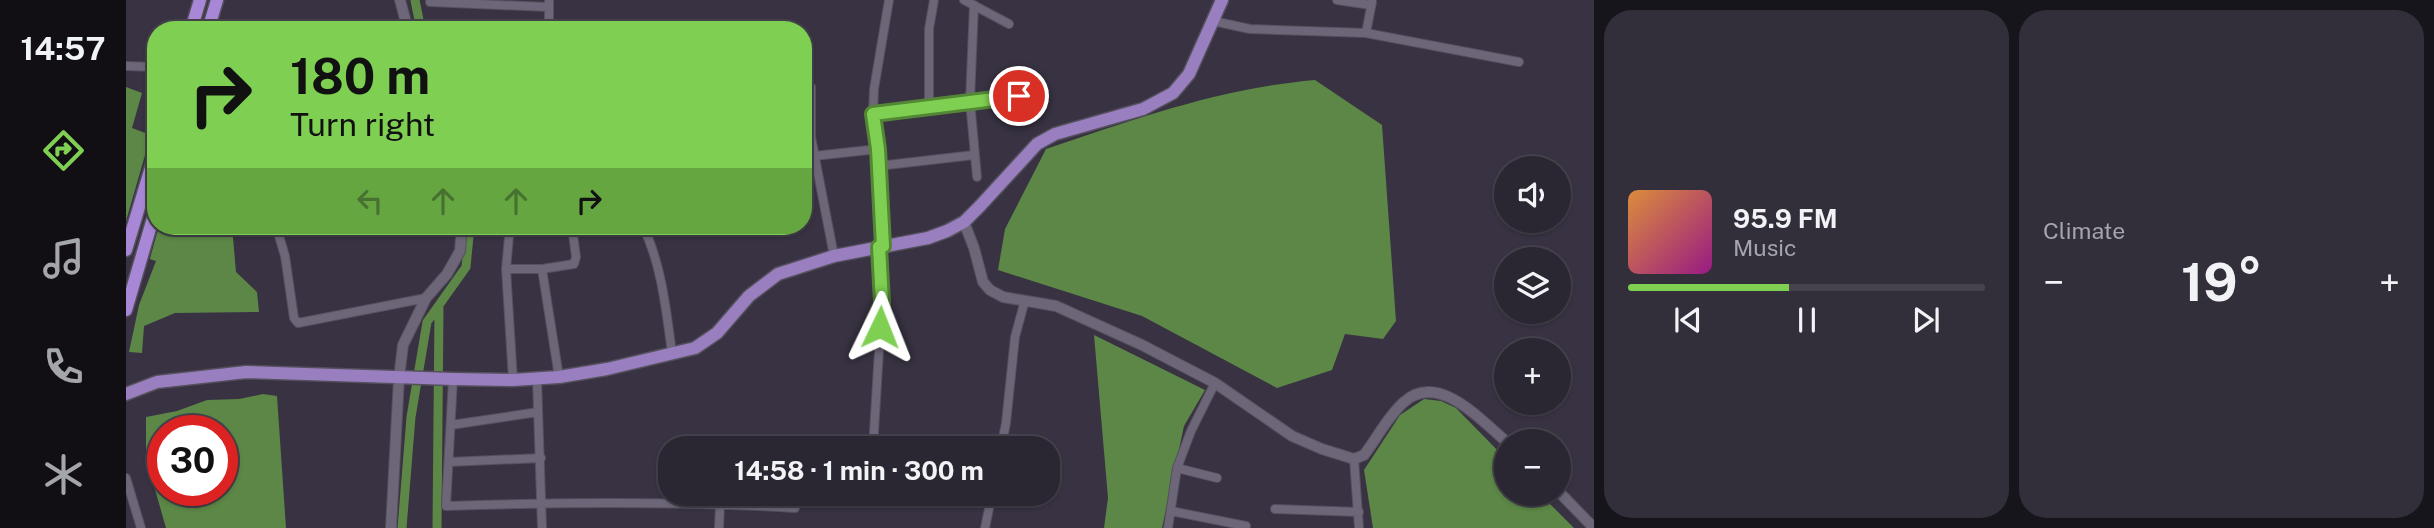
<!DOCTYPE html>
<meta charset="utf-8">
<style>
body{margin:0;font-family:"Public Sans",sans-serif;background:#322e3a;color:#f1f3f6;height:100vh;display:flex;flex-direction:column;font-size:26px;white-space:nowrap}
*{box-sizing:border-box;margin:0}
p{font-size:23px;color:#a5a5ac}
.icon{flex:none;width:38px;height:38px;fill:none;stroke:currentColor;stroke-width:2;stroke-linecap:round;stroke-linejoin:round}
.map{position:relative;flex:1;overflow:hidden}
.panel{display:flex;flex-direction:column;gap:10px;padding:10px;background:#17151c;width:840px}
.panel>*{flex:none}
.hud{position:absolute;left:21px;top:21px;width:665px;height:214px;border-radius:28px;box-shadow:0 2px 5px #0004,0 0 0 2px #46434d;background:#7fd052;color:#111;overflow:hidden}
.buttons{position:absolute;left:1368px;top:156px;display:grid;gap:14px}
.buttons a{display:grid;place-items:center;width:77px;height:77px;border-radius:50%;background:#2a2632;box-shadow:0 2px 5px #0004,0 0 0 2px #46434d;font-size:35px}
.speed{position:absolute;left:21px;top:415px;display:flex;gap:14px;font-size:35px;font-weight:700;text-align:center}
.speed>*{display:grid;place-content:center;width:91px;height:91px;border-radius:50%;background:#2a2632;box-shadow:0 2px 5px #0004,0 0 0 2px #46434d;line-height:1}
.speed .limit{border:10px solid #d22;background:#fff;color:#111}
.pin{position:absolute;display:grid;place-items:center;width:60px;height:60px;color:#fff;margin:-30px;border:4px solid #fff;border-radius:50%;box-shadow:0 2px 7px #0007}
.me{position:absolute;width:77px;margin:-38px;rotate:2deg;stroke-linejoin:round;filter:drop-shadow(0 0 5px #0008)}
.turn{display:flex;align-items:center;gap:24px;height:147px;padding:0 28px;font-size:32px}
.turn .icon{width:91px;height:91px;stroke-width:2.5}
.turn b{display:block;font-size:49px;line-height:60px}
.lanes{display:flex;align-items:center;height:66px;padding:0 28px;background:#0003;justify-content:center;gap:35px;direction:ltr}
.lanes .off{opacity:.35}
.big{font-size:52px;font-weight:700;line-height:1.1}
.panel .card{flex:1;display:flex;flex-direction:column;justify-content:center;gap:10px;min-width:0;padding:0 24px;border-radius:28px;background:#322e3a}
.song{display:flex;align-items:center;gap:21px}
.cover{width:84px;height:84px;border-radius:10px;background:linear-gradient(135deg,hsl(30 70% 55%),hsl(310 70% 35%))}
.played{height:7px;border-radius:4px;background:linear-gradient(90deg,#7fd052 45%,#46434d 45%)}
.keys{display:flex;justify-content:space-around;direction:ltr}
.heat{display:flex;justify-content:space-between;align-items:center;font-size:38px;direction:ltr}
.panel .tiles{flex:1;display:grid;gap:10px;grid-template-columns:repeat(2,1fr)}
.trip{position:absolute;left:532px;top:436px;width:402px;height:70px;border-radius:28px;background:#2a2632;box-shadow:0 2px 5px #0004,0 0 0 2px #46434d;font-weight:700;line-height:70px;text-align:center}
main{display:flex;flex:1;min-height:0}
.tabs{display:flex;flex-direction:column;width:126px;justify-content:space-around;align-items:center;background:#110f14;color:#a5a5ac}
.tabs .icon{width:49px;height:49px}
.tabs .on{color:#7fd052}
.tabs b{font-size:32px;color:#f1f3f6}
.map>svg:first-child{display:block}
.water{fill:#5c8746;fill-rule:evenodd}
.pier{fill:#383242}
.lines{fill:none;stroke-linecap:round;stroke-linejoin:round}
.canal{stroke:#5c8746;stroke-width:9}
.minor-casing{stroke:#55505d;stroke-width:10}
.tertiary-casing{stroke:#55505d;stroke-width:12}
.primary-casing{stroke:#55505d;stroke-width:15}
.trunk-casing{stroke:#55505d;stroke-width:15}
.minor{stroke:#6d6678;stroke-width:8}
.tertiary{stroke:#6d6678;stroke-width:10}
.primary{stroke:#997fbf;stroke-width:12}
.trunk{stroke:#a888d6;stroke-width:12}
.route-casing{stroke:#538735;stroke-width:18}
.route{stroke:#7fd052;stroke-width:12}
</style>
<main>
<nav class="tabs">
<b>14:57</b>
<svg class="icon on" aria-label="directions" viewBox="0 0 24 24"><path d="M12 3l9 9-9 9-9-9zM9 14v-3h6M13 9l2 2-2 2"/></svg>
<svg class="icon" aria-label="music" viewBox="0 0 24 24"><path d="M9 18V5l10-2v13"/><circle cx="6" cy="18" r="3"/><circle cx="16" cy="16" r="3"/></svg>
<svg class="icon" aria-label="phone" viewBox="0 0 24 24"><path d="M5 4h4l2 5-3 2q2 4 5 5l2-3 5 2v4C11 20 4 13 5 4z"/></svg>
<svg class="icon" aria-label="climate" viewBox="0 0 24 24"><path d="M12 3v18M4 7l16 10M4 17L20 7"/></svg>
</nav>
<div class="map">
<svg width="1468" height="528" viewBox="0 0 1468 528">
<rect width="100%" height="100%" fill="#383242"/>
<path class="water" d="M 1189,80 L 1256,125 L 1270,321 L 1257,339 L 1219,334 L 1206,370 L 1151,388 L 1016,316 L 872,270 L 879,229 L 920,149 C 1009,119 1095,88 1189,80 Z
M 0,87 L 16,93 L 6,128 L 30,137 L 30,226 L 106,226 L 110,272 L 131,292 L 133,312 L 49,313 L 18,326 L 16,353 L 3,352 L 13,305 L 30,261 L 0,252 Z
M 968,335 L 1079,390 L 1058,426 L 1036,528 L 978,528 L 982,498 Z
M 137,394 L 151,396 L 160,528 L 40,528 L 20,458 L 20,417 L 51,411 L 81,400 L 113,399 ZM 96,430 L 96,490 L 37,490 L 37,430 Z
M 1298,399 L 1315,401 L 1330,408 L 1381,460 L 1381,494 L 1414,494 L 1448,528 L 1247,528 L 1238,470 L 1274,415 Z"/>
<path class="pier" d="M 26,131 L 30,133 L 30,226 L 33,226 L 23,262 L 0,255 L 0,221 Z"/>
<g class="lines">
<path class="canal" d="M 289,0 L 295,30
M 276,528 L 285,417 L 301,322 L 340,267 L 344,226
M 311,528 L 313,308"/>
<g class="minor-casing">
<path id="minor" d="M 838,0 L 883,24
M 1211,0 L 1245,5
M 304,2 L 422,7
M 848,5 L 844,101 L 851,177
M 1087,21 L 1124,29 L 1240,33 L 1393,62
M 423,30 L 423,0
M 1240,33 L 1246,2
M 0,66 L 30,67
M 685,87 L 685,137 L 708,256
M 803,106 L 803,29 L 808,0
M 747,114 L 893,96
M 688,156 L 752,149
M 752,166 L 848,155
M 150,226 L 159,256 L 168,318 L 172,323 L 300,298
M 384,226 L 380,269 L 387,380
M 517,226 C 536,266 540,310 546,353
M 756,246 L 752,149 L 747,114 L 748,89 L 763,0
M 380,269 L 416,269 L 433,377
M 416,269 L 448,264 L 450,257 L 446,226
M 327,379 L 320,506 C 437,502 552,501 669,508
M 411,379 L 416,528
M 325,425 L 412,412
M 747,448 L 756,302 L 753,247
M 875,448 L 880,423 L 889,337 L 899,300
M 1228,459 L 1233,528
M 323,462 L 415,458
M 1051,468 L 1091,478
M 0,478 L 15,528
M 1149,509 L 1233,512
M 1045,511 L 1120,526
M 593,528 L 594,504
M 859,528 L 866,494
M 1042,528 L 1051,468 L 1065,431 L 1089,383"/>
</g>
<g class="tertiary-casing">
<path id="tertiary" d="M 274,0 L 282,30
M 838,222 L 848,248 L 857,282 L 864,290 L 877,297 L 930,306 L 1016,345 L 1089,383 L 1166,436 L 1196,449 L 1228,459 L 1238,455 C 1251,438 1262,416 1278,402 C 1313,371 1355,421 1381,442
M 1433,492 L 1468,528
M 265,528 L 273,378 L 277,345 L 300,298 L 321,274 L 334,251 L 336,226"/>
</g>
<g class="primary-casing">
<path id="primary" d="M 0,394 L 31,382 L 120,372 L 327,379 L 387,380 L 433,377 L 481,369 L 569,348 L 591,333 L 623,296 L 652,274 L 708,256 L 802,238 L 821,231 L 838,222 L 854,206 L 911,144 L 929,134 L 1017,109 L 1047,93 L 1063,74 L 1096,0"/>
</g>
<g class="trunk-casing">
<path id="trunk" d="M 65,30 L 74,0
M 82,30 L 91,0
M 0,250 L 30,151
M 0,310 L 30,208"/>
</g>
<use href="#minor" class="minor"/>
<use href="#tertiary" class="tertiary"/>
<use href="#primary" class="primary"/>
<use href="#trunk" class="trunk"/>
</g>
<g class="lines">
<g class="route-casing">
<path id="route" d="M 754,327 L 756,302 L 753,247 L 757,246 L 752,149 L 747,114 L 893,96"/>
</g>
<use href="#route" class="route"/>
</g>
</svg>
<div class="buttons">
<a><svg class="icon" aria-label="sound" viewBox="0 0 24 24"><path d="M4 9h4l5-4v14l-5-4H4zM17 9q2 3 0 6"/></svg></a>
<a><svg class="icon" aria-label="layers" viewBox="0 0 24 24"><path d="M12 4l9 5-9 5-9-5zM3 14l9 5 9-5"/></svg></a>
<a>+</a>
<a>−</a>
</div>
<div class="speed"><div class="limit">30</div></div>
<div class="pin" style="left:893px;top:96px;background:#d93025"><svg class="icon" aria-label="arrive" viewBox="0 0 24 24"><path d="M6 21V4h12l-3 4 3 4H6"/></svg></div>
<svg class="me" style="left:754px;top:327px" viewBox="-20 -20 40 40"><path d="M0-17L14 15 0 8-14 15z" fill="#7fd052" stroke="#fff" stroke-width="4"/></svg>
<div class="trip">14:58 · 1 min · 300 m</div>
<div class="hud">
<div class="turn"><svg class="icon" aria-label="right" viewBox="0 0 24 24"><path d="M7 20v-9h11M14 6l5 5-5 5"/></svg><div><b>180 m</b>Turn right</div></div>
<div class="lanes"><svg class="icon off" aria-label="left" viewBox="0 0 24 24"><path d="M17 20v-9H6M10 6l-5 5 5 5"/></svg><svg class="icon off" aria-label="ahead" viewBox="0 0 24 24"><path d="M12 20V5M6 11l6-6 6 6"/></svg><svg class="icon off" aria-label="ahead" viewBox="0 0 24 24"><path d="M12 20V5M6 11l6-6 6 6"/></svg><svg class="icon" aria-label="right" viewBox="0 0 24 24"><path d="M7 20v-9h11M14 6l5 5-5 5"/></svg></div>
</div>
</div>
<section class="panel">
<div class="tiles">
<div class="card">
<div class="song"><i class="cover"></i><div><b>95.9 FM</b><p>Music</p></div></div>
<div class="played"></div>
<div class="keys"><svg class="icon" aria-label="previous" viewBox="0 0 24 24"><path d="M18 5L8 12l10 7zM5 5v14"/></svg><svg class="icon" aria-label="pause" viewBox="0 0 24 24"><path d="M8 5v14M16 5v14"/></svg><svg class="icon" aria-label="next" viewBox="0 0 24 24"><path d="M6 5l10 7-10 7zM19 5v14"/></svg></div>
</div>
<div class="card"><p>Climate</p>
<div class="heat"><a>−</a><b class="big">19°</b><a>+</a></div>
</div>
</div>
</section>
</main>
